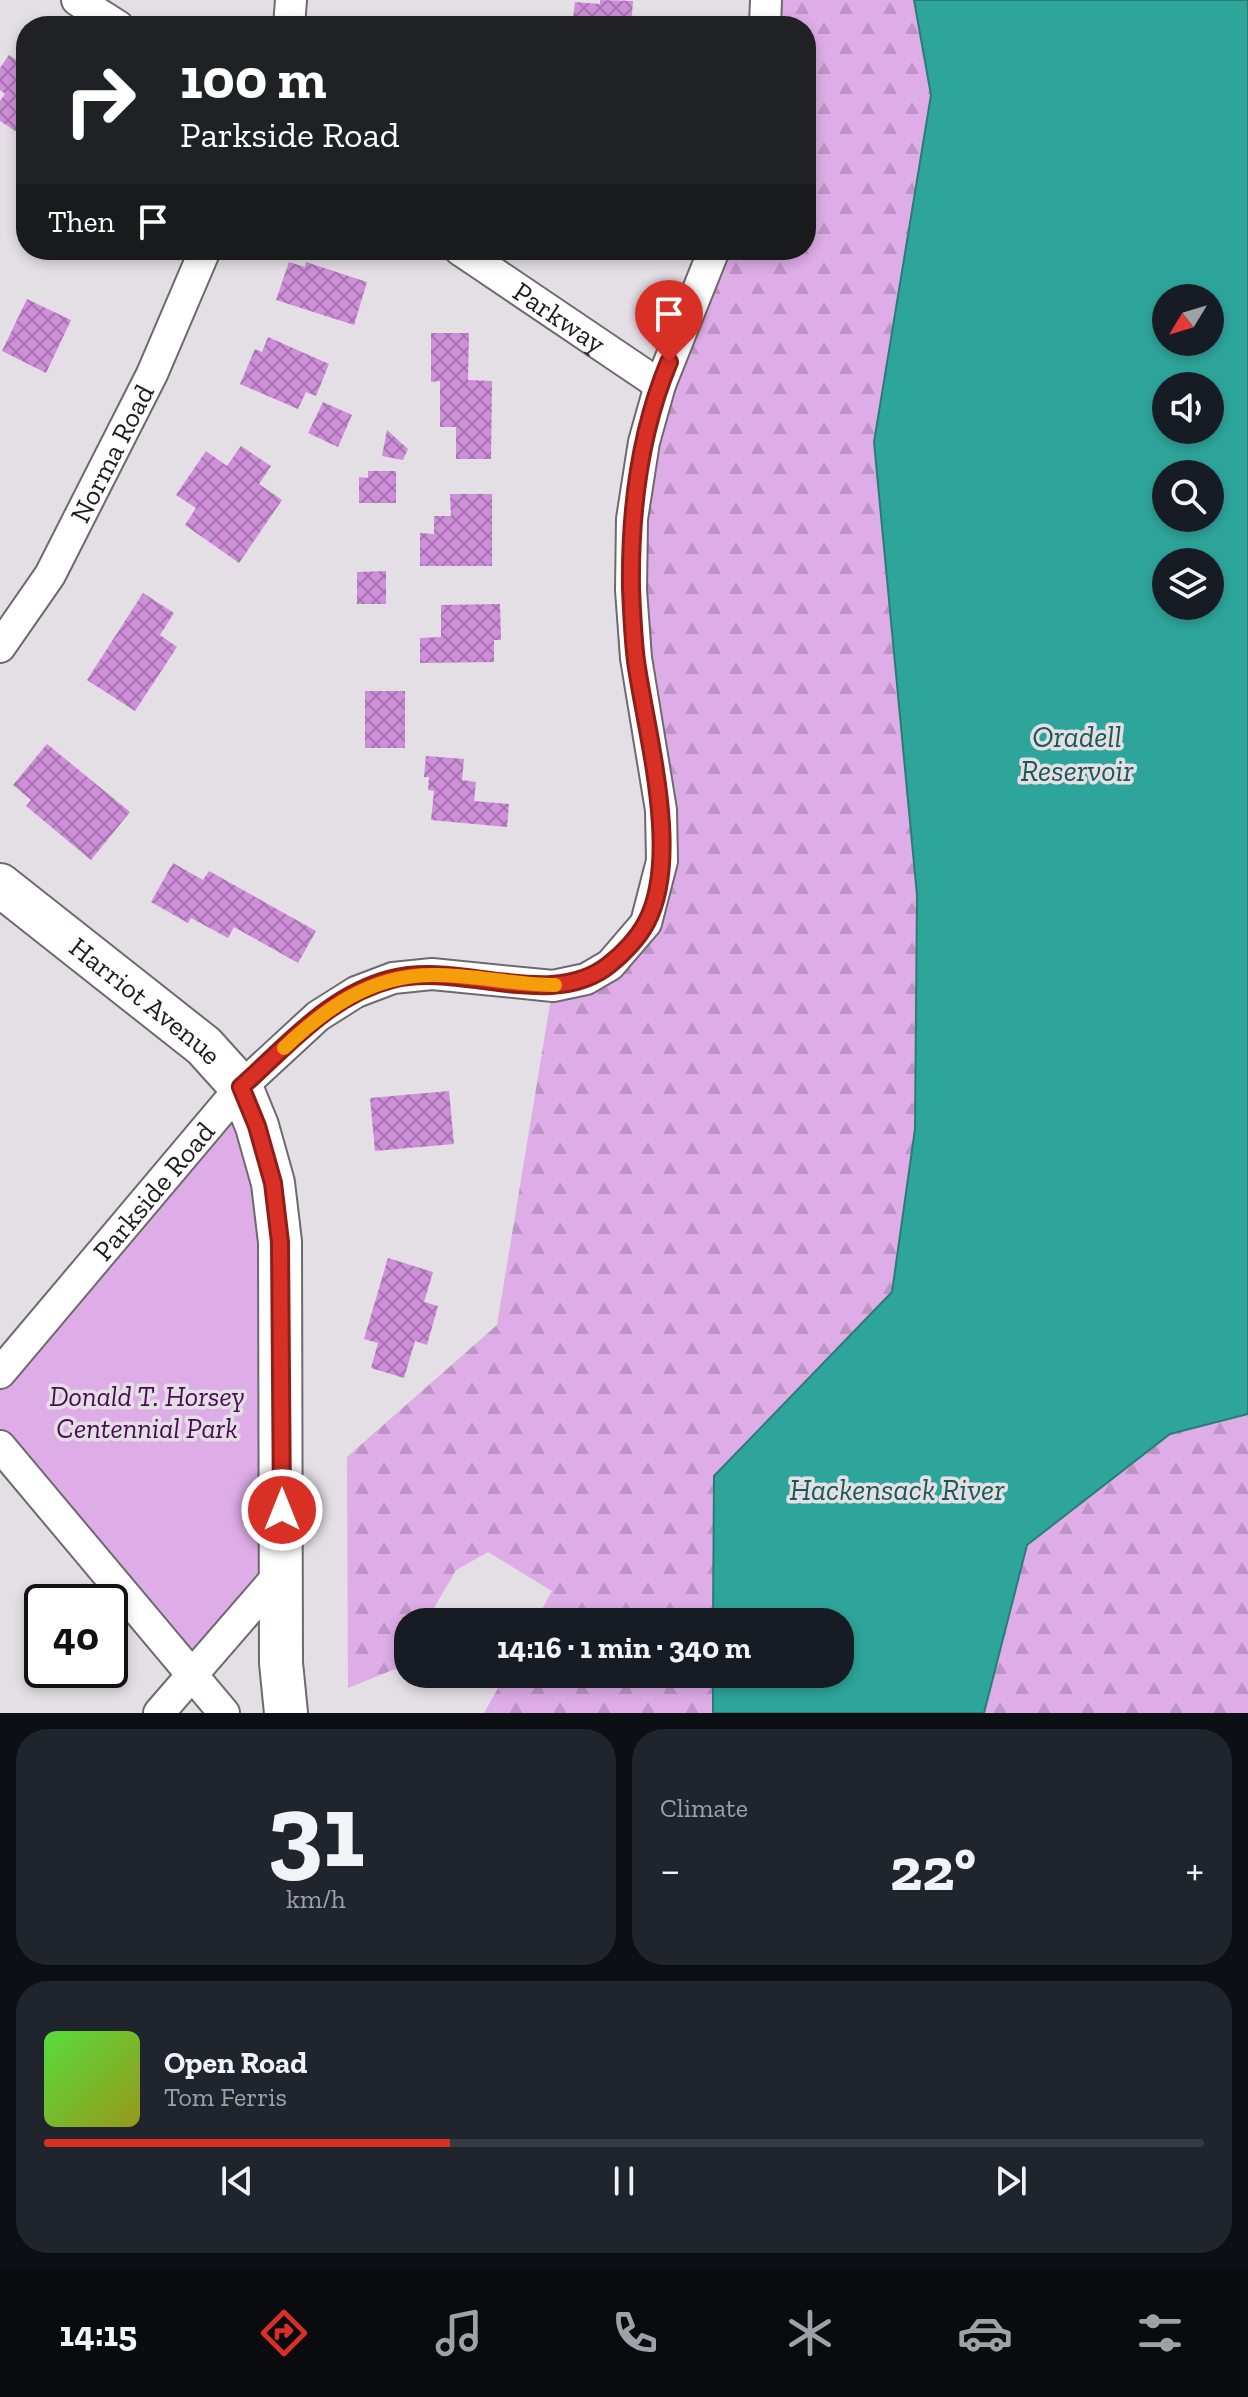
<!DOCTYPE html>
<meta charset="utf-8">
<style>
body{margin:0;font-family:"Zilla Slab",serif;background:#20242c;color:#f1f3f6;height:100vh;display:flex;flex-direction:column;font-size:30px;white-space:nowrap}
*{box-sizing:border-box;margin:0}
p{font-size:26px;color:#9ea1a6}
.icon{flex:none;width:44px;height:44px;fill:none;stroke:currentColor;stroke-width:2;stroke-linecap:round;stroke-linejoin:round}
.map{position:relative;height:1713px;overflow:hidden}
.side{display:flex;flex-direction:column;gap:16px;padding:16px;background:#0d0f14;flex:1}
.side>*{flex:none}
.banner{position:absolute;left:16px;top:16px;width:800px;height:244px;border-radius:32px;box-shadow:0 4px 12px #0003;background:#202124;color:#fff;overflow:hidden}
.needle{width:52px;rotate:232deg}
.tools{position:absolute;left:1152px;top:284px;display:grid;gap:16px}
.tools a{display:grid;place-items:center;width:72px;height:72px;border-radius:50%;background:#171b24;box-shadow:0 4px 12px #0003;font-size:40px}
.speed{position:absolute;left:24px;top:1584px;display:flex;gap:16px;font-size:40px;font-weight:700;text-align:center}
.speed>*{display:grid;place-content:center;width:104px;height:104px;border-radius:50%;background:#171b24;box-shadow:0 4px 12px #0003;line-height:1}
.speed .limit{border:4px solid #111;border-radius:12px;background:#fff;color:#111}
.pin{position:absolute;display:grid;place-items:center;width:68px;height:68px;color:#fff;margin:-82px -34px;border-radius:50% 50% 50% 0;rotate:-45deg;box-shadow:0 0 8px #0007}
.pin .icon{rotate:45deg}
.me{position:absolute;width:88px;margin:-44px;rotate:0deg;stroke-linejoin:round;filter:drop-shadow(0 0 6px #0008)}
.turn{display:flex;align-items:center;gap:28px;height:168px;padding:0 32px;font-size:36px}
.turn .icon{width:104px;height:104px;stroke-width:2.5}
.turn b{display:block;font-size:56px;line-height:68px}
.then{display:flex;align-items:center;height:76px;padding:0 32px;background:#0003;gap:16px;font-size:30px}
.big{font-size:60px;font-weight:700;line-height:1.1}
.side .widget{flex:1;display:flex;flex-direction:column;justify-content:center;gap:12px;min-width:0;padding:0 28px;border-radius:32px;background:#20242c}
.side .dial{align-items:center;gap:0}
.dial b{font-size:104px;line-height:1}
.song{display:flex;align-items:center;gap:24px}
.cover{width:96px;height:96px;border-radius:12px;background:linear-gradient(135deg,hsl(110 70% 55%),hsl(60 70% 35%))}
.played{height:8px;border-radius:4px;background:linear-gradient(90deg,#d93025 35%,#363941 35%)}
.keys{display:flex;justify-content:space-around;direction:ltr}
.heat{display:flex;justify-content:space-between;align-items:center;font-size:44px;direction:ltr}
.side .tiles{flex:1;display:grid;gap:16px;grid-template-columns:1fr 1fr}
.widget:last-child{grid-column:span 2}
.trip{position:absolute;left:394px;top:1608px;width:460px;height:80px;border-radius:32px;background:#171b24;box-shadow:0 4px 12px #0003;font-weight:700;line-height:80px;text-align:center}
.tabs{display:flex;height:128px;justify-content:space-around;align-items:center;background:#090b0e;color:#9ea1a6}
.tabs .icon{width:56px;height:56px}
.tabs .selected{color:#d93025}
.tabs b{font-size:36px;color:#f1f3f6}
.map>svg:first-child{display:block}
.green{fill:#deace7}
.forest{fill:url(#forest-firs)}
.water{fill:#2ea59b;stroke:#2a7c76;stroke-width:2;fill-rule:evenodd}
.building{fill:url(#building-cross-hatch)}
.lines{fill:none;stroke-linecap:round;stroke-linejoin:round}
.street-casing{stroke:#6d696e;stroke-width:34}
.secondary-casing{stroke:#6d696e;stroke-width:46}
.street{stroke:#fff;stroke-width:30}
.secondary{stroke:#fff;stroke-width:42}
.route-casing{stroke:#8d1f18;stroke-width:20}
.route{stroke:#d93025;stroke-width:14}
.slow{stroke:#f59e0b;stroke-width:14}
.labels{text-anchor:middle;stroke-width:7;stroke-linejoin:round;paint-order:stroke}
.street-label{font-size:28px;fill:#1f1d1f;stroke:#e4dfe5}
.park-label{font-size:28px;font-style:italic;fill:#490c53;stroke:#e4dfe5}
.water-label{font-size:30px;font-style:italic;fill:#1b5a55;stroke:#e4dfe5}
</style>
<div class="map">
<svg width="1248" height="1713" viewBox="0 0 1248 1713">
<defs>
<pattern id="forest-firs" width="22" height="20" patternUnits="userSpaceOnUse" patternTransform="scale(2)"><rect width="22" height="20" fill="#deace7"/><path d="M5 1l3.5 6h-7zM16 11l3.5 6h-7z" fill="#be94c6"/></pattern>
<pattern id="building-cross-hatch" width="8" height="8" patternUnits="userSpaceOnUse" patternTransform="scale(2)"><rect width="8" height="8" fill="#ce8dd9"/><path d="M0 0l8 8M0 8l8-8" fill="none" stroke="#a773af"/></pattern>
</defs>
<rect width="100%" height="100%" fill="#e4dfe5"/>
<path class="green" d="M 241,1087 L 257,1126 L 283,1570 L 191,1675 L 0,1446 L 0,1373 Z"/>
<path class="forest" d="M 766,0 L 914,0 L 931,95 L 874,442 L 917,895 L 915,1129 L 892,1292 L 714,1476 L 713,1622 L 535,1622 L 552,1591 L 488,1552 L 456,1570 L 426,1622 L 408,1622 L 408,1653 L 400,1667 L 348,1688 L 347,1457 L 497,1325 L 553,986 L 586,979 L 654,899 L 632,519 L 714,250 L 806,250 L 806,26 L 765,26 Z
M 1248,1414 L 1248,1713 L 984,1713 L 1027,1545 L 1170,1434 Z
M 506,1674 L 713,1674 L 713,1713 L 484,1713 Z"/>
<path class="water" d="M 914,0 L 1248,0 L 1248,1414 L 1170,1434 L 1027,1545 L 984,1713 L 713,1713 L 713,1674 L 840,1674 L 840,1622 L 713,1622 L 714,1476 L 892,1292 L 915,1129 L 917,895 L 874,442 L 931,95 ZM 1166,298 L 1210,298 L 1210,342 L 1166,342 ZM 1166,386 L 1210,386 L 1210,430 L 1166,430 ZM 1166,474 L 1210,474 L 1210,518 L 1166,518 ZM 1166,562 L 1210,562 L 1210,606 L 1166,606 Z"/>
<path class="building" d="M 600,0 L 633,1 L 631,26 L 572,26 L 575,2 L 600,4 Z
M 9,55 L 26,66 L 26,138 L 0,121 L 0,101 L 5,94 L 0,90 L 0,68 Z
M 289,262 L 305,267 L 306,262 L 367,282 L 354,325 L 276,300 Z
M 27,299 L 71,320 L 46,373 L 2,351 Z
M 431,333 L 469,333 L 468,380 L 492,381 L 491,459 L 456,459 L 456,427 L 440,427 L 440,381 L 431,382 Z
M 268,337 L 329,364 L 316,396 L 306,392 L 298,409 L 240,384 L 255,349 L 262,352 Z
M 323,402 L 352,415 L 338,447 L 308,433 Z
M 387,430 L 408,449 L 403,460 L 382,456 Z
M 241,446 L 271,466 L 259,484 L 282,500 L 239,563 L 185,525 L 196,508 L 176,495 L 206,451 L 227,466 Z
M 368,471 L 396,471 L 396,503 L 359,503 L 359,477 L 368,478 Z
M 450,494 L 492,494 L 492,566 L 420,566 L 420,533 L 434,534 L 434,516 L 451,516 Z
M 386,571 L 386,604 L 357,604 L 357,572 Z
M 143,593 L 174,613 L 160,635 L 177,647 L 135,711 L 87,680 Z
M 500,604 L 501,640 L 494,640 L 494,662 L 420,663 L 420,638 L 441,637 L 441,605 Z
M 365,691 L 405,691 L 405,748 L 365,748 Z
M 47,744 L 130,812 L 91,860 L 26,806 L 31,800 L 13,785 Z
M 426,756 L 464,759 L 462,780 L 476,782 L 474,801 L 509,804 L 507,827 L 431,820 L 434,791 L 428,790 L 429,777 L 424,777 Z
M 173,863 L 203,880 L 209,871 L 316,931 L 298,963 L 234,927 L 228,938 L 191,918 L 188,923 L 151,902 Z
M 449,1091 L 454,1144 L 375,1151 L 370,1098 Z
M 388,1258 L 433,1272 L 424,1302 L 438,1306 L 427,1345 L 415,1341 L 404,1378 L 371,1368 L 378,1343 L 364,1339 Z
M 451,1674 L 479,1674 L 470,1687 Z"/>
<g class="lines">
<g class="street-casing">
<g id="street">
<path d="M 77,0 L 118,26"/>
<path d="M 289,26 L 291,0"/>
<path d="M 765,26 L 766,0"/>
<path id="s1" d="M 460,250 L 660,385"/>
<path id="s2" d="M 0,647 L 50,575 L 152,374 L 205,250"/>
<path id="s3" d="M 0,1373 L 241,1087 L 318,1016 L 356,992 L 393,978 L 432,974 L 553,986 L 586,979 L 610,965 L 646,923 L 662,861 L 661,810 L 636,658 L 631,590 L 632,519 L 644,442 L 660,385 L 714,250"/>
<path d="M 0,1446 L 224,1713"/>
<path d="M 159,1713 L 283,1570"/>
</g>
</g>
<g class="secondary-casing">
<g id="secondary">
<path id="s4" d="M 0,885 L 204,1046 L 241,1087 L 257,1126 L 273,1183 L 280,1242 L 281,1663 L 286,1713"/>
</g>
</g>
<use href="#street" class="street"/>
<use href="#secondary" class="secondary"/>
</g>
<g class="lines">
<g class="route-casing">
<path id="route" d="M 282,1510 L 280,1242 L 273,1183 L 257,1126 L 241,1087 C 287,1046 329,995 392,979 C 460,961 552,1012 610,964 C 623,954 638,938 646,923 C 682,857 646,733 636,661 C 633,637 632,612 631,588 C 630,511 639,434 669,362"/>
</g>
<use href="#route" class="route"/>
<path class="slow" d="M 284,1048 C 326,1008 370,976 431,975 C 472,974 514,985 555,985"/>
</g>
<g class="labels">
<g class="street-label">
<text dy="10" stroke="none"><textPath href="#s1" startOffset="120">Parkway</textPath></text>
<text dy="10" stroke="none"><textPath href="#s2" startOffset="224">Norma Road</textPath></text>
<text dy="10" stroke="none"><textPath href="#s4" startOffset="186">Harriot Avenue</textPath></text>
<text dy="10" stroke="none"><textPath href="#s3" startOffset="238">Parkside Road</textPath></text>
</g>
<g class="park-label">
<text x="147" y="1406">Donald T. Horsey<tspan x="147" dy="32">Centennial Park</tspan></text>
</g>
<g class="water-label">
<text x="1077" y="747">Oradell<tspan x="1077" dy="34">Reservoir</tspan></text>
<text x="897" y="1500">Hackensack River</text>
</g>
</g>
</svg>
<div class="tools">
<a><svg class="needle" viewBox="-14 -14 28 28"><path d="M0-13l5 13h-10z" fill="#e53935"/><path d="M0 13l5-13h-10z" fill="#9ea1a6"/></svg></a>
<a><svg class="icon" aria-label="sound" viewBox="0 0 24 24"><path d="M4 9h4l5-4v14l-5-4H4zM17 9q2 3 0 6"/></svg></a>
<a><svg class="icon" aria-label="search" viewBox="0 0 24 24"><circle cx="10" cy="10" r="6"/><path d="M15 15l6 6"/></svg></a>
<a><svg class="icon" aria-label="layers" viewBox="0 0 24 24"><path d="M12 4l9 5-9 5-9-5zM3 14l9 5 9-5"/></svg></a>
</div>
<div class="speed"><div class="limit">40</div></div>
<div class="pin" style="left:669px;top:362px;background:#d93025"><svg class="icon" aria-label="arrive" viewBox="0 0 24 24"><path d="M6 21V4h12l-3 4 3 4H6"/></svg></div>
<svg class="me" style="left:282px;top:1510px" viewBox="-20 -20 40 40"><circle r="17" fill="#d93025" stroke="#fff" stroke-width="3"/><path d="M0-11L8 9 0 5-8 9z" fill="#fff"/></svg>
<div class="trip">14:16 · 1 min · 340 m</div>
<div class="banner">
<div class="turn"><svg class="icon" aria-label="right" viewBox="0 0 24 24"><path d="M7 20v-9h11M14 6l5 5-5 5"/></svg><div><b>100 m</b>Parkside Road</div></div>
<div class="then">Then<svg class="icon" aria-label="arrive" viewBox="0 0 24 24"><path d="M6 21V4h12l-3 4 3 4H6"/></svg></div>
</div>
</div>
<section class="side">
<div class="tiles">
<div class="widget dial"><b>31</b><p>km/h</p></div>
<div class="widget"><p>Climate</p>
<div class="heat"><a>−</a><b class="big">22°</b><a>+</a></div>
</div>
<div class="widget">
<div class="song"><i class="cover"></i><div><b>Open Road</b><p>Tom Ferris</p></div></div>
<div class="played"></div>
<div class="keys"><svg class="icon" aria-label="previous" viewBox="0 0 24 24"><path d="M18 5L8 12l10 7zM5 5v14"/></svg><svg class="icon" aria-label="pause" viewBox="0 0 24 24"><path d="M8 5v14M16 5v14"/></svg><svg class="icon" aria-label="next" viewBox="0 0 24 24"><path d="M6 5l10 7-10 7zM19 5v14"/></svg></div>
</div>
</div>
</section>
<nav class="tabs">
<b>14:15</b>
<svg class="icon selected" aria-label="directions" viewBox="0 0 24 24"><path d="M12 3l9 9-9 9-9-9zM9 14v-3h6M13 9l2 2-2 2"/></svg>
<svg class="icon" aria-label="music" viewBox="0 0 24 24"><path d="M9 18V5l10-2v13"/><circle cx="6" cy="18" r="3"/><circle cx="16" cy="16" r="3"/></svg>
<svg class="icon" aria-label="phone" viewBox="0 0 24 24"><path d="M5 4h4l2 5-3 2q2 4 5 5l2-3 5 2v4C11 20 4 13 5 4z"/></svg>
<svg class="icon" aria-label="climate" viewBox="0 0 24 24"><path d="M12 3v18M4 7l16 10M4 17L20 7"/></svg>
<svg class="icon" aria-label="car" viewBox="0 0 24 24"><path d="M5 17H2v-5l4-1 3-4h7l3 4 3 1v5h-3M9 17h6M6 11h13"/><circle cx="7" cy="17" r="2"/><circle cx="17" cy="17" r="2"/></svg>
<svg class="icon" aria-label="filters" viewBox="0 0 24 24"><path d="M4 7h16M4 17h16"/><circle cx="9" cy="7" r="2"/><circle cx="15" cy="17" r="2"/></svg>
</nav>
